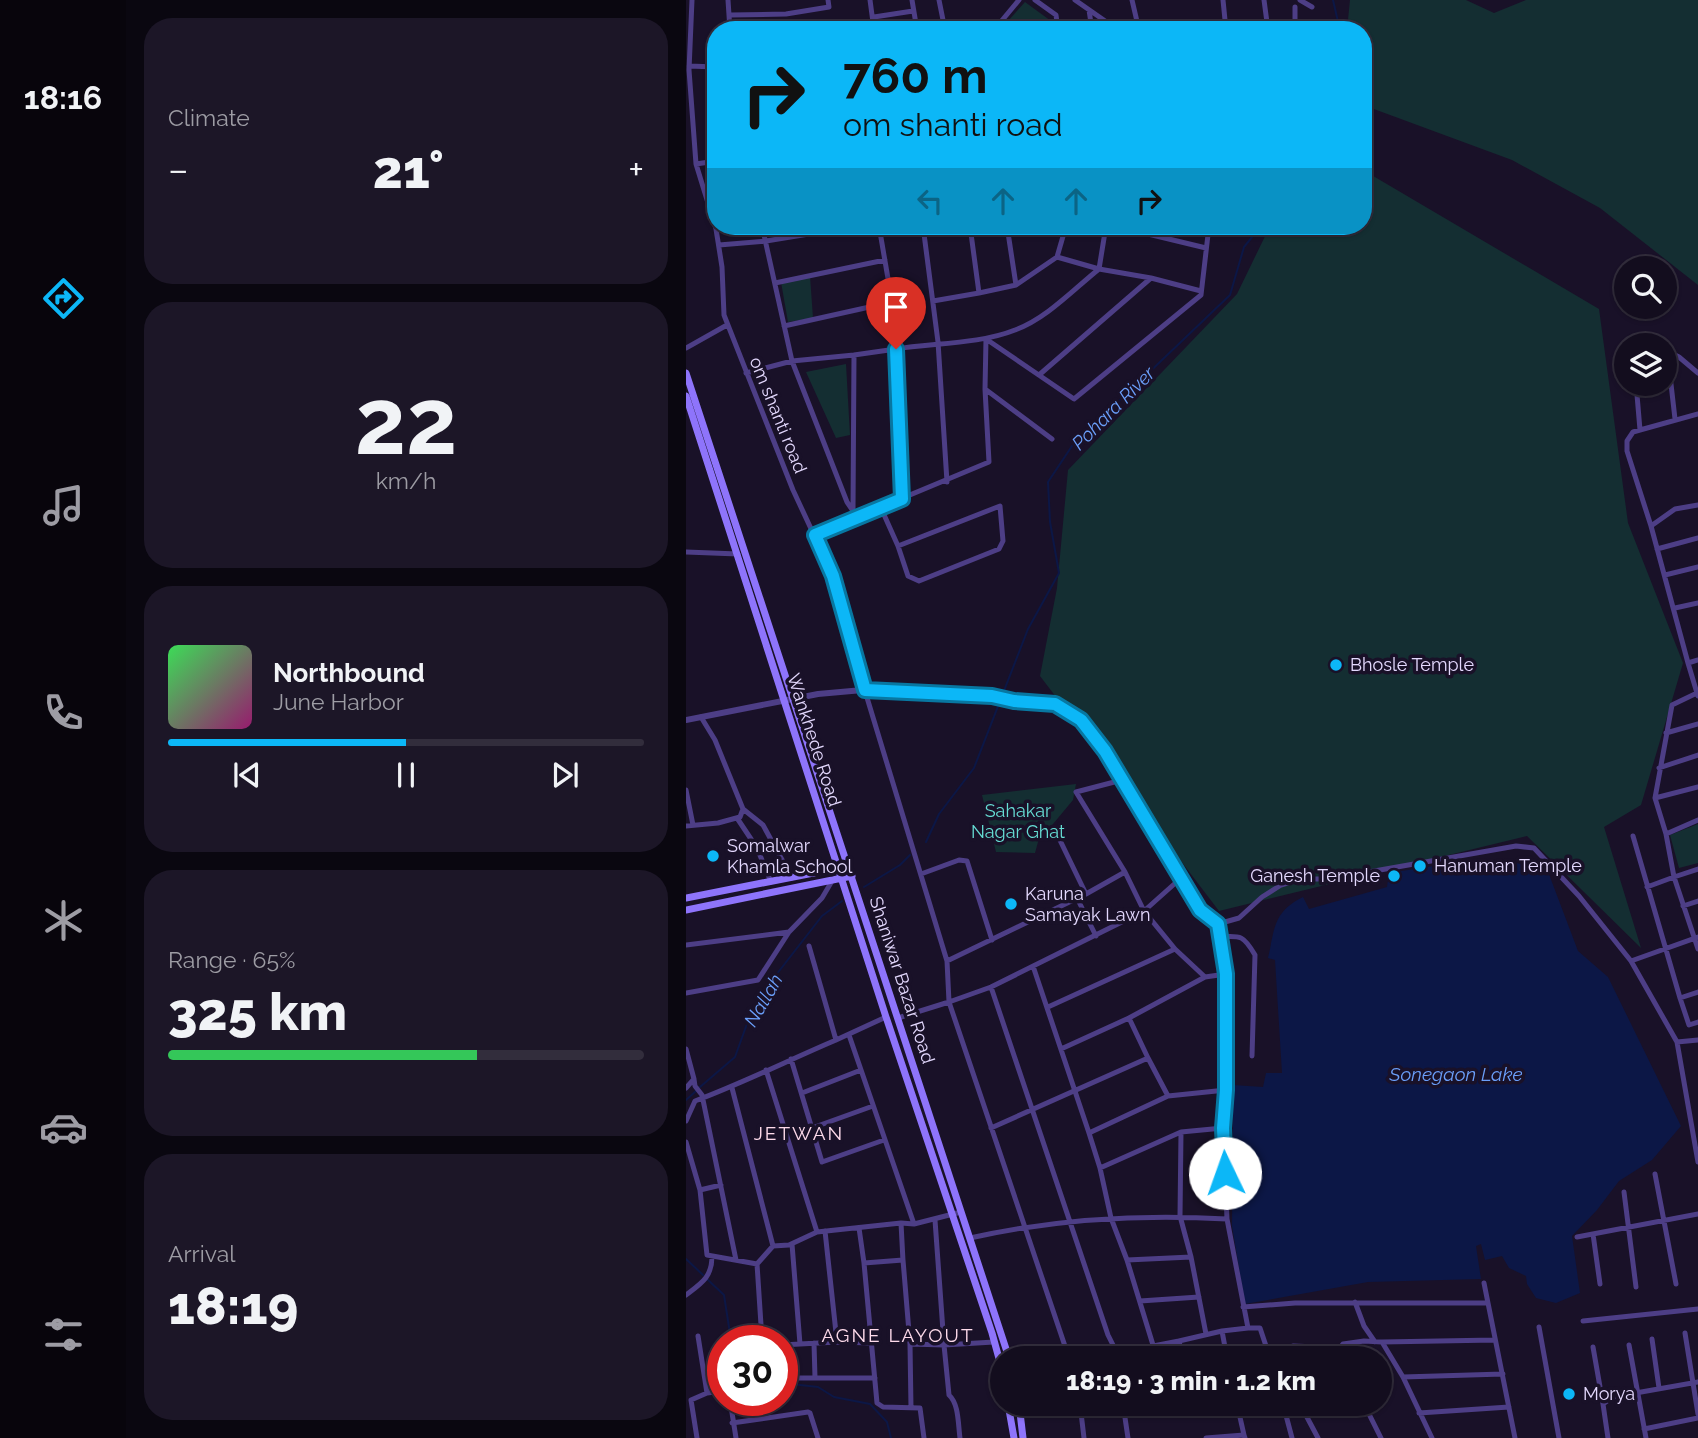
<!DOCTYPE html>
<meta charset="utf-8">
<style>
body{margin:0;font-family:Raleway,sans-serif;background:#1c1627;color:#f1f3f6;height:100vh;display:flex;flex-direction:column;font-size:26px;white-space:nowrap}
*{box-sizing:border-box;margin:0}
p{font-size:23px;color:#9d9ca4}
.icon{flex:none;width:38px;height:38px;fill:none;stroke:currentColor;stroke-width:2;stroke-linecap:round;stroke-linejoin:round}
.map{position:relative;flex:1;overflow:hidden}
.details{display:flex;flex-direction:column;gap:18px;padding:18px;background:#0a0710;width:560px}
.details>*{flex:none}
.hud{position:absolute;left:21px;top:21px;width:665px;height:214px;border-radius:28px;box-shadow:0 2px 5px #0004,0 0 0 2px #322d3c;background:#0cb7f7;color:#111;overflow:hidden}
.fabs{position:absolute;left:928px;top:256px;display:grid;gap:14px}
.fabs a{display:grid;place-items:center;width:63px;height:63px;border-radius:50%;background:#130d1e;box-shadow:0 2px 5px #0004,0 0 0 2px #322d3c;font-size:35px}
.speed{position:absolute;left:21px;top:1325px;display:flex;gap:14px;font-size:35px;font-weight:700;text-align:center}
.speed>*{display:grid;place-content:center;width:91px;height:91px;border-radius:50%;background:#130d1e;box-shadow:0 2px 5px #0004,0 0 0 2px #322d3c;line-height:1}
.speed .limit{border:10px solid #d22;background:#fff;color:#111}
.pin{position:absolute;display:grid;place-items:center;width:60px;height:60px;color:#fff;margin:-72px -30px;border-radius:50% 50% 50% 0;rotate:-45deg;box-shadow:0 0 7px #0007}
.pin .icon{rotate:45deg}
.me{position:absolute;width:77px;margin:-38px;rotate:357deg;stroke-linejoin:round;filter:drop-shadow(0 0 5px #0008)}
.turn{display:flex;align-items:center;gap:24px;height:147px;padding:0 21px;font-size:32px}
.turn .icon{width:91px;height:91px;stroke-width:2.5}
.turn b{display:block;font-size:49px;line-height:60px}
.lanes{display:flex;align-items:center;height:66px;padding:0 21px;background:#0003;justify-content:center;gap:35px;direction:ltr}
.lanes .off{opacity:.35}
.big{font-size:52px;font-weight:800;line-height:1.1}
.details .card{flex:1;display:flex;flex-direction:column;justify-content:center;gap:10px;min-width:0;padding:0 24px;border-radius:28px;background:#1c1627}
.details .dial{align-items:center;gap:0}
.dial b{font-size:91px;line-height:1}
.song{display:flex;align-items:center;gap:21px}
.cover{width:84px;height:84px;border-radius:10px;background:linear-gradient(135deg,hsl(130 70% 55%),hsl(320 70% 35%))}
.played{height:7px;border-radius:4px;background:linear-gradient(90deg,#0cb7f7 50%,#322d3c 50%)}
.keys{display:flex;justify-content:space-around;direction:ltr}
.heat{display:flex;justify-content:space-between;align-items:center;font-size:38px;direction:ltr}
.charge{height:10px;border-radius:5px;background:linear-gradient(90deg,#34c759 65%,#322d3c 0)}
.trip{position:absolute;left:304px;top:1346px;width:402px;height:70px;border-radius:35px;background:#130d1e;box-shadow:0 2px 5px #0004,0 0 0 2px #322d3c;font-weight:800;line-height:70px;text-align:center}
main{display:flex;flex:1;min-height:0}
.menu{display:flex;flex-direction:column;width:126px;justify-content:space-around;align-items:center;background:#08050c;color:#9d9ca4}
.menu .icon{width:49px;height:49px}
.menu .current{color:#0cb7f7}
.menu b{font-size:32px;color:#f1f3f6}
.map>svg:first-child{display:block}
.green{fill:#142e32}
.water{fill:#0c1746}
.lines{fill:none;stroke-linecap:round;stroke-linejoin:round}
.stream{stroke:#0c1746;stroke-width:2}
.minor{stroke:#4d3e86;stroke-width:5}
.tertiary{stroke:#4d3e86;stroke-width:6}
.secondary{stroke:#8e74fb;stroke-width:7}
.route-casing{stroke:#0877a1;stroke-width:18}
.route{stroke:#0cb7f7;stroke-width:12}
.poi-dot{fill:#0cb7f7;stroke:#191128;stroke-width:2.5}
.labels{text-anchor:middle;stroke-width:7;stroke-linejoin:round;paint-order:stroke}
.street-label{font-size:18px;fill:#e4d9fe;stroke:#191128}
.poi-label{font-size:18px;fill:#e4d9fe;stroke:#191128;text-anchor:start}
.park-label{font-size:18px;fill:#66ddd4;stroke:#191128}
.water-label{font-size:19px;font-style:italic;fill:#6b9ffa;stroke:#191128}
.neighbourhood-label{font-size:19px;letter-spacing:2px;fill:#fedbeb;stroke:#191128}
</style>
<main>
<nav class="menu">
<b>18:16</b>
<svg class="icon current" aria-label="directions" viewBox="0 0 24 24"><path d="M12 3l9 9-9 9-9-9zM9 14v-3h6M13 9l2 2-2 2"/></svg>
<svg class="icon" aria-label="music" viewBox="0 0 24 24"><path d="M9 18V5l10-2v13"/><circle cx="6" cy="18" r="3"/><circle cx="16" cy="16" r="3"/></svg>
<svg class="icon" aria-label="phone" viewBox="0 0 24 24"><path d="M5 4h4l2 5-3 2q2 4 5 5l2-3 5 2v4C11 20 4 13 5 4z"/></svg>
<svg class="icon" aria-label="climate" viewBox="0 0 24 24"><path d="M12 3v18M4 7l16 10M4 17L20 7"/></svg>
<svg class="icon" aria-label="car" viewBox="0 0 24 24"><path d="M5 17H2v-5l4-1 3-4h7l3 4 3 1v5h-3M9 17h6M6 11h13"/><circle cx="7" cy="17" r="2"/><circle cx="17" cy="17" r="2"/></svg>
<svg class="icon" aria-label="filters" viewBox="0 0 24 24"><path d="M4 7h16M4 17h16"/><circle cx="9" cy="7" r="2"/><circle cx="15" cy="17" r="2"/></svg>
</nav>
<section class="details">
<div class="card"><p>Climate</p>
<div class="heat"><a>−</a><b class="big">21°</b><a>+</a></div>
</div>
<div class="card dial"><b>22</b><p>km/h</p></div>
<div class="card">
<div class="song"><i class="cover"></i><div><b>Northbound</b><p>June Harbor</p></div></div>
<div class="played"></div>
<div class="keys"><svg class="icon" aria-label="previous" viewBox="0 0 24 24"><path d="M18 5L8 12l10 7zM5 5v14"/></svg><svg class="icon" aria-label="pause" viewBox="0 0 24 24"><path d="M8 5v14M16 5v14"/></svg><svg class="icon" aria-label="next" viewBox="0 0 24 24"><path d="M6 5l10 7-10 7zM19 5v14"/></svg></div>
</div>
<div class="card"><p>Range · 65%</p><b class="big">325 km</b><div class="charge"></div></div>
<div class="card"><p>Arrival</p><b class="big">18:19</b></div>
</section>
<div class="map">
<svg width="1012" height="1438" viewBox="0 0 1012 1438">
<rect width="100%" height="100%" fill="#191128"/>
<path class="green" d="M 664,0 L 780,0 L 808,13 L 840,0 L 1012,0 L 1012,285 L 914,208 L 826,160 L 677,105 L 677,30 L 661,30 Z
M 339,2 L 365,21 L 367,30 L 314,30 Z
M 677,170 L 913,309 L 942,523 L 997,663 L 955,805 L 918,827 L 955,948 L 841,836 L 533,911 L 354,676 L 371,588 L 382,470 L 551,294 L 584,226 L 677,226 Z
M 124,276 L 127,318 L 102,322 L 95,282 Z
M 160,364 L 164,435 L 150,438 L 120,372 Z
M 390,784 L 387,800 L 352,842 L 349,853 L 310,852 L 296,795 Z
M 1012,824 L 1012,863 L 993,868 L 984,835 Z"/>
<path class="water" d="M 801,863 L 850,863 L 861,869 L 892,951 L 922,977 L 995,1126 L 966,1160 L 933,1181 L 911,1210 L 886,1236 L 894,1293 L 870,1303 L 850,1298 L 841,1284 L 840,1276 L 823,1268 L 816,1256 L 799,1260 L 795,1244 L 790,1246 L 795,1279 L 682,1282 L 559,1304 L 546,1226 L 547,1085 L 577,1087 L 580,1073 L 596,1073 L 589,960 L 582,958 C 589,928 587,912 617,897 L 623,909 L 701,887 L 703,873 L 754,865 L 759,873 Z"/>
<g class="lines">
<path class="stream" d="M 647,0 L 653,26 L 651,30
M 240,842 L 253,814 L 288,768 L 342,629 L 373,573 L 364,522 L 362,482 L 386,446 L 544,295 L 558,247 L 575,226
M 178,887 L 214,865 L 224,855
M 14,1087 L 49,1057 L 62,1021 L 90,975 L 136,916 L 156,901
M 0,1100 L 10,1091
M 0,1259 L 17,1275
M 21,1279 L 38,1295 L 45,1340
M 96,1383 L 132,1387 L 148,1397 L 184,1404 L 201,1422 L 205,1438"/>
<path class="minor" d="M 6,0 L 3,70 L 10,164
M 42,0 L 44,30
M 184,0 L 188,30
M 226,0 L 231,30
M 253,0 L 259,30
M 349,0 L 370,15 L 372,30
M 389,0 L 432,30
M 446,0 L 453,30
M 537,0 L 540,30
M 578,0 L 582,30
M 614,0 L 626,7
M 403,10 L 406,30
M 44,15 L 100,14 L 143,7 L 142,0
M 188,17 L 227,11
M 308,30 L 333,0
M 609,30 L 609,7
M 3,66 L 30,67
M 30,161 L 10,164 L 30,229 L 36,267 L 38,315 L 107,490 L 147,576 L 172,668 L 261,961 L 263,1002 L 212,1018
M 76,226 L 106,361 L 168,355
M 193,226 L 206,302 L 210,349 C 248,343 294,344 329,330 C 360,319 388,289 413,269 L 420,226
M 237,226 L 252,342 L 261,482
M 321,226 L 330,285
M 429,226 L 520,248
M 33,245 L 80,241 L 172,226
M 371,257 L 380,226
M 465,278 L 515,291
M 89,283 L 199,260
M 293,293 L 330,285 L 371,257 L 413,269 L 465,278 L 353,375
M 247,301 L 293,293 L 284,226
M 98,326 L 206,302
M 0,348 L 41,325
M 60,373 L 106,361 L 161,502 L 171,517 L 129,535
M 950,383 L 954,430 L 1012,414
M 299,389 L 300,339 L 388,399 L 515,295 L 523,226
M 989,419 L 985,384 L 980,360 L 981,351 L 993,357 L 1012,373
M 954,430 L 947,432 L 941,441 L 941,451 L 965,526
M 1012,505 L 989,509 L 965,526 L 1002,663 L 1012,660
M 195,508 L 212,546 L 314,506 L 317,541 L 313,549 L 233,581 L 222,576 L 212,546
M 167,511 L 168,355 L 210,349 L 216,499
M 171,517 L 303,462 L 299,389 L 366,439
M 971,549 L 1012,538
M 0,552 L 52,554
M 979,575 L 1012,567
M 989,608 L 1012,603
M 1002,663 L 1011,693
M 306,696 L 328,701 L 369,704 L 395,720 L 419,751 L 514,910 L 532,924 L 553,918 L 576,897 L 595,885 L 614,879 L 643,879 L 830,846 L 848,848 L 893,896 L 945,961 L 1012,937
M 1012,696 L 1011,693 L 986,705 L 969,798 L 980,834 L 988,877 L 1012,869
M 980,733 L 1012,724
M 973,768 L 1012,755
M 0,790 L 7,825
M 969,798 L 1012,787
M 57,809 L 77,825 L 106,878
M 51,818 L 71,848 L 85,882
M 0,826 L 32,823 L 54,817 L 57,809 L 29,740 L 15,717
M 370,832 L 400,894
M 980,834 L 1012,820
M 947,836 L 994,998 L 1012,992
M 235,874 L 273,860 L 281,861 L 306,940
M 495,878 L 458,911 L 489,949 L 519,977 L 540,974 L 532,924
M 961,887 L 988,877 L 1012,949
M 391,898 L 410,936
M 997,906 L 1012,901
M 534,937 C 555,935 558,936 569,955 L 566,1056
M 0,945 L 103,932 L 136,898 L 146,881
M 123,946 L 150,1040 L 200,1017
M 261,961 L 400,894 L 439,872
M 945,961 L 991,1042 L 1012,1162
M 347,966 L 403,1133 L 414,1168 L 425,1218 L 441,1260 L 467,1345
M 540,974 L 540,1090 L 537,1128 L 541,1219 L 562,1328 L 574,1328 L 584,1358
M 305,987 L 422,1335 L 431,1353 L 493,1341
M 0,993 L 72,980 L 103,932
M 994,998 L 1003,1025 L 1012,1022
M 362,1007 L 489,949
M 163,1035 L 228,1224 L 275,1212
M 991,1042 L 1012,1040
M 0,1049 L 8,1079 L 0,1088
M 375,1049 L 443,1018
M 462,1058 L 482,1096
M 105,1059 L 136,1162 L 198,1140
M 80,1070 L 131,1232
M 8,1079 L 9,1086 L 16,1095 L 50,1260
M 46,1088 L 87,1246
M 116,1093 L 175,1070
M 0,1121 L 9,1101 C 57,1083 103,1060 150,1040
M 126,1128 L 187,1106
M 305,1128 L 462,1058 L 443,1018 L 519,977
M 403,1133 L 482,1096 L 540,1090
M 0,1142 L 14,1190 L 21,1255 L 71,1264
M 414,1168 L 495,1132
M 969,1174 L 990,1284
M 14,1190 L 35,1185
M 938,1192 L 950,1287
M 249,1220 L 258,1345 L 308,1342
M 173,1228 L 178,1263
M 907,1234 L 914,1284
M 891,1237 L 1012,1214
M 284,1238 C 369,1219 454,1214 541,1219
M 505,1257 L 494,1216 L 495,1132 L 537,1128
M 441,1260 L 505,1257 L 520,1334
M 217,1261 L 215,1223 L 228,1224
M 798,1283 L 829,1438
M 0,1295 C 16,1283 26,1277 26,1256
M 454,1301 L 513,1297
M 669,1302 L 678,1326 L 689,1342
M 557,1307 L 609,1303 L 802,1303
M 897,1321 L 1012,1309
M 853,1327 L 873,1438
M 536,1331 L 562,1328
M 999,1333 L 1012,1414
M 966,1339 L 973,1388
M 76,1340 L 71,1264 L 87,1246 L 103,1245 L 131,1232 L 215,1223
M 151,1342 L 185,1343
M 696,1342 L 809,1340
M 128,1343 L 129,1378
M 114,1344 L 151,1342 L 139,1231
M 224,1344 L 258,1345 L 263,1395 C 273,1404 272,1424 274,1438
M 96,1345 L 114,1344 L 106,1244
M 943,1345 L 960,1438
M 607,1346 L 654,1348
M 907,1347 L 917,1404
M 383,1358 L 263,1002 L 305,987 L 458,911 L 439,872 L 390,792 L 436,780
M 394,1358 L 431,1353 L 431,1358
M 497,1358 L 493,1341 L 536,1331 L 541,1358
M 657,1358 L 654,1348 L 657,1344 L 678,1341 L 696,1342 L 717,1377 L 746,1438
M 717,1377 L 817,1374
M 109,1378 L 189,1378
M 21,1393 L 37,1391
M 44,1400 L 50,1438
M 394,1404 L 398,1438
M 437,1404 L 442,1438
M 551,1404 L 558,1435
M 597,1404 L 606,1438
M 614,1404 L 632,1438
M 678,1404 L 695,1438
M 225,1408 L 224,1344 L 217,1260 L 178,1263 L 191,1403 L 197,1407 L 234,1408 L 238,1438
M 733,1413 L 823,1407
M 46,1423 L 122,1412 L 124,1413 L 132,1438
M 958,1429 L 1012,1418
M 11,1438 L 5,1400 L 21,1393 L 12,1336
M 520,1438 L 558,1435 L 559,1438
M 922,1438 L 917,1404 L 927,1397 L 1012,1382"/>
<path class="tertiary" d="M 0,720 L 132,694 L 188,689 L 306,696"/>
<path class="secondary" d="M 0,373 L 323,1358
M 0,396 L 200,1017 L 306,1333 L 317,1373
M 0,898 L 163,866
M 0,910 L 166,876
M 322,1404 L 328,1438
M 333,1404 L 337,1438"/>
</g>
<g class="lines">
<g class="route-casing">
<path id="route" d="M 210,349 L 216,499 L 129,535 L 147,576 L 179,690 L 306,696 L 328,701 L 369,704 L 395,720 L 419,751 L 514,910 L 532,924 L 540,974 L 540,1090 L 537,1128 L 539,1173"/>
</g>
<use href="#route" class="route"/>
</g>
<g class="poi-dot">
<circle cx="650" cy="665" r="7"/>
<circle cx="27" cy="856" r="7"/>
<circle cx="734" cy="866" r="7"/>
<circle cx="708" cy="876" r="7"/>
<circle cx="325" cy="904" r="7"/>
<circle cx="883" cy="1394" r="7"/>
</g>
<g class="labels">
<g class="street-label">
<text transform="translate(92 415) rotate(68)" y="6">om shanti road</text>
<text transform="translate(128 740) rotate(72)" y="6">Wankhede Road</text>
<text transform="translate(216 980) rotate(72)" y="6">Shaniwar Bazar Road</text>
</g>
<g class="poi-label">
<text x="664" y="671">Bhosle Temple</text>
<text x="41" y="852">Somalwar<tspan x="41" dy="21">Khamla School</tspan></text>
<text x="748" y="872">Hanuman Temple</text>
<text x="694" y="882" text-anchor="end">Ganesh Temple</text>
<text x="339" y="900">Karuna<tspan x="339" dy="21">Samayak Lawn</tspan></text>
<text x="897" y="1400">Morya</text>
</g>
<g class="park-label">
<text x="332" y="817">Sahakar<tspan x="332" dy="21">Nagar Ghat</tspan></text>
</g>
<g class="water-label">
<text transform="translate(427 408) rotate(-45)" y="7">Pohara River</text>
<text transform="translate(77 1000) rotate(-60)" y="7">Nallah</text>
<text x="770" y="1081">Sonegaon Lake</text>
</g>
<g class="neighbourhood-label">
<text x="113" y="1140">JETWAN</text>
<text x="212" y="1342">AGNE LAYOUT</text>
</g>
</g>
</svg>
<div class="fabs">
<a><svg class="icon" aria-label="search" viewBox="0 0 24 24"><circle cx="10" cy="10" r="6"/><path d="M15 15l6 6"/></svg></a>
<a><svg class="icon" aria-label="layers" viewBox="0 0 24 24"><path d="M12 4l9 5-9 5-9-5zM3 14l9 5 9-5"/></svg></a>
</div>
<div class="speed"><div class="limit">30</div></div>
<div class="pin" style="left:210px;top:349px;background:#d93025"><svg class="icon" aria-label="arrive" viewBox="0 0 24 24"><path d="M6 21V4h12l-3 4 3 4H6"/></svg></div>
<svg class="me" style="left:539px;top:1173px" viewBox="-20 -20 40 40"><circle r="19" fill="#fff"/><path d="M0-13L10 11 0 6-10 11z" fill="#0cb7f7"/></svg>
<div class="trip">18:19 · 3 min · 1.2 km</div>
<div class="hud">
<div class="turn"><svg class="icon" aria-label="right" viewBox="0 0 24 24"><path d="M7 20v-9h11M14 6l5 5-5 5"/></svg><div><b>760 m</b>om shanti road</div></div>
<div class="lanes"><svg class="icon off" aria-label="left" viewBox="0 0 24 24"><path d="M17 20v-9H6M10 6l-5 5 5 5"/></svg><svg class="icon off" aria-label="ahead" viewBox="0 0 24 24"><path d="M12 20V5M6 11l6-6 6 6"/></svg><svg class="icon off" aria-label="ahead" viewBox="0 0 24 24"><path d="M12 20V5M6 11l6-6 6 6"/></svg><svg class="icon" aria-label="right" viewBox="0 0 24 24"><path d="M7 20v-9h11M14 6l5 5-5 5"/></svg></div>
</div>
</div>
</main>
